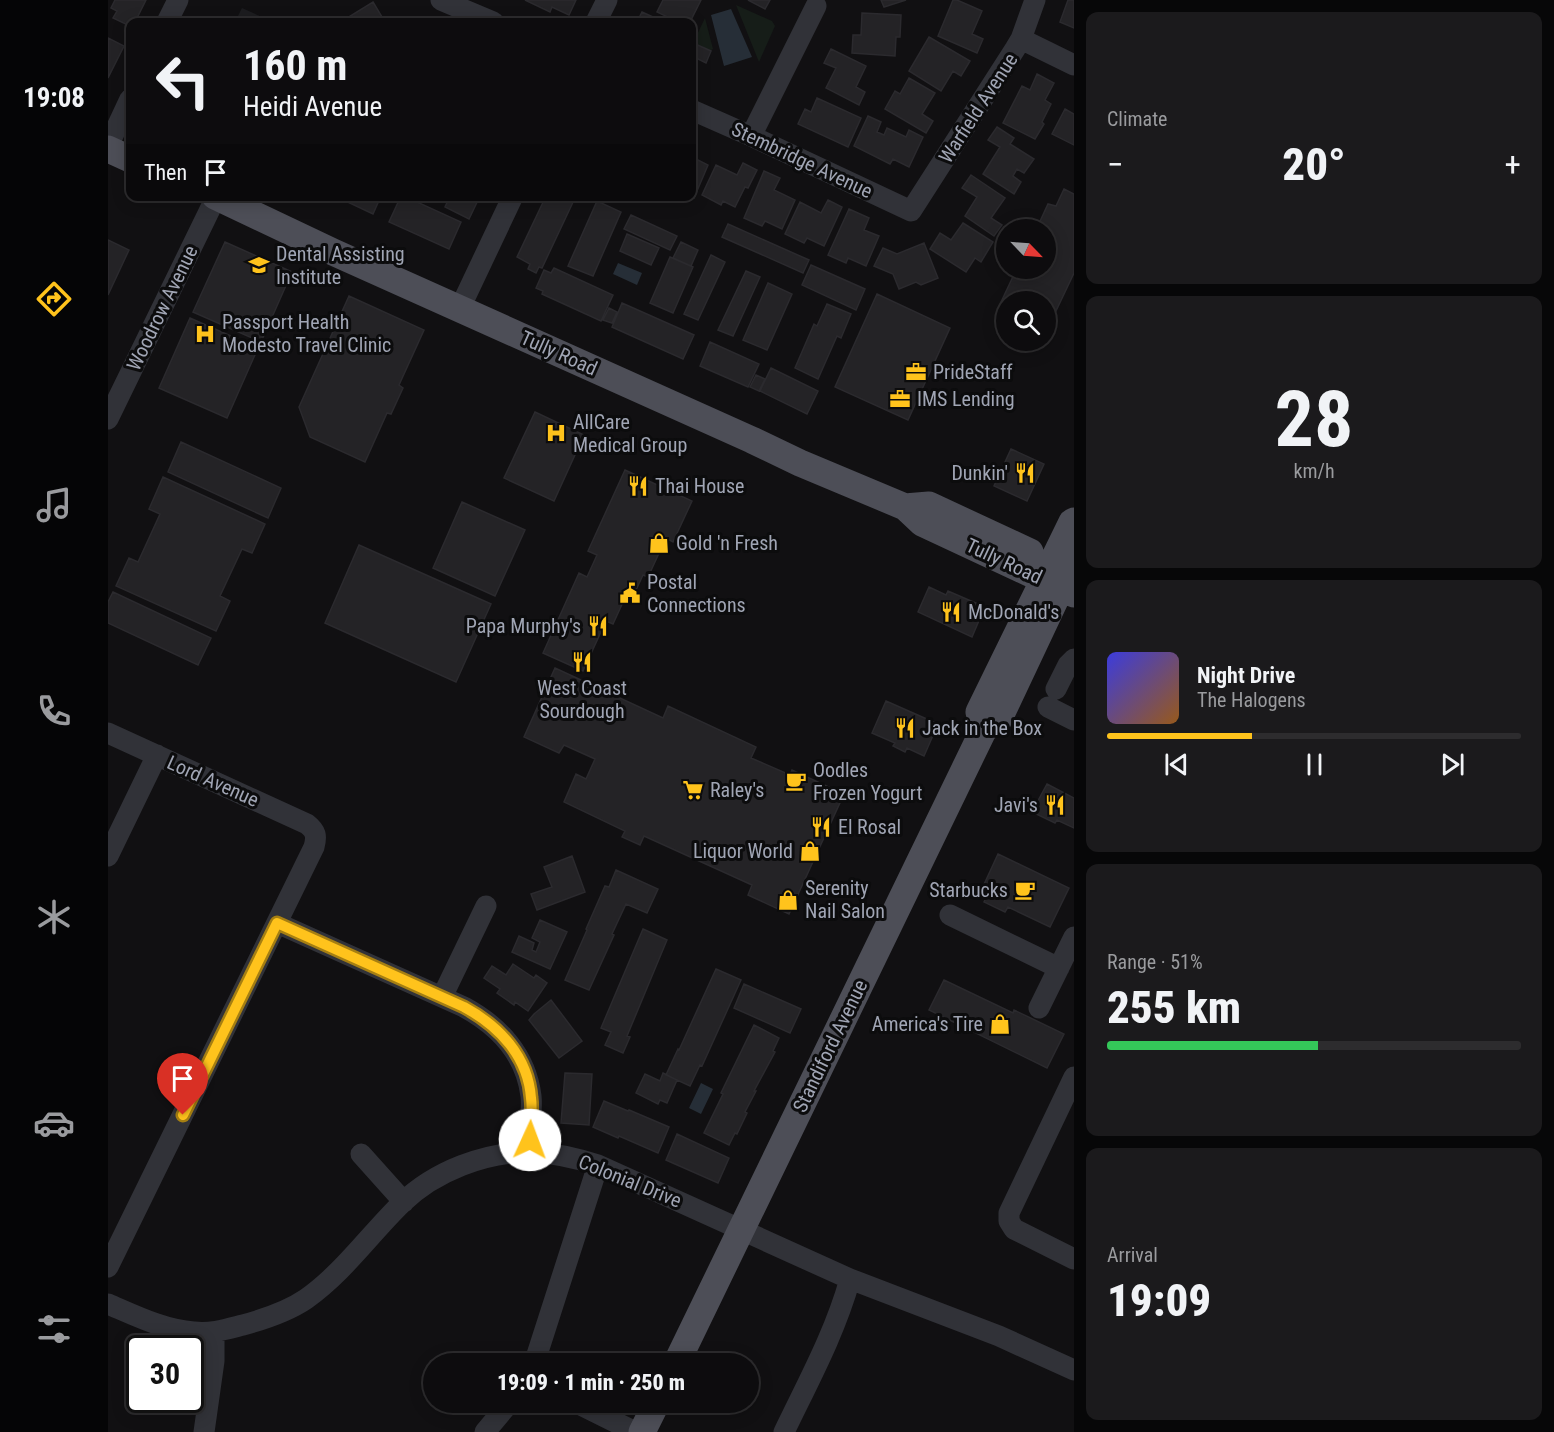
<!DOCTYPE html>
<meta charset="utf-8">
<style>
body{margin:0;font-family:"Roboto Condensed",sans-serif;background:#1b1a1c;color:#f1f3f6;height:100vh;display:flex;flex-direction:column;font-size:22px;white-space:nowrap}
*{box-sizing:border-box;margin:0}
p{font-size:20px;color:#9a9b9e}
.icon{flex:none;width:33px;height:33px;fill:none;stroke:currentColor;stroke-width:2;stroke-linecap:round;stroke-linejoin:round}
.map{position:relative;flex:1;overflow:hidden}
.drawer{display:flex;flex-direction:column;gap:12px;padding:12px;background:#070708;width:480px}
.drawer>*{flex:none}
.top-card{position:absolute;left:18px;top:18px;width:570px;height:183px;border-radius:12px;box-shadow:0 3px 15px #0003,0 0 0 2px #2d2c2e;background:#0d0c0e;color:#f1f3f6;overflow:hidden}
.needle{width:39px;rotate:115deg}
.controls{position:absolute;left:888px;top:219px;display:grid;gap:12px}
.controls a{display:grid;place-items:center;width:60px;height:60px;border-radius:50%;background:#0d0c0e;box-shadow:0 3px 15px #0003,0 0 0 2px #2d2c2e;font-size:30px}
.speed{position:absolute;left:18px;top:1335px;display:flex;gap:12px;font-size:30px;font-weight:700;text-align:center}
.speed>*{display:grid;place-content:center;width:78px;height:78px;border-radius:50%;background:#0d0c0e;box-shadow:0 3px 15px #0003,0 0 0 2px #2d2c2e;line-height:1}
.speed .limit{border:3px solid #111;border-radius:9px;background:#fff;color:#111}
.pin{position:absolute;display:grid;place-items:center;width:51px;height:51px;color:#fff;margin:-62px -26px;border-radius:50% 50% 50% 0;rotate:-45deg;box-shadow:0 0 6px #0007}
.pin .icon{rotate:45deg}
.me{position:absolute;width:66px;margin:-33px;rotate:2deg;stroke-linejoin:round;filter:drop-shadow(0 0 4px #0008)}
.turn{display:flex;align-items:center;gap:21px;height:126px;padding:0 18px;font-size:27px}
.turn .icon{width:78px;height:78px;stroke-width:2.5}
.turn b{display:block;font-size:42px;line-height:51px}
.then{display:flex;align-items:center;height:57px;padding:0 18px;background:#0003;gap:12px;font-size:22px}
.big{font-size:45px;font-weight:800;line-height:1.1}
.drawer .widget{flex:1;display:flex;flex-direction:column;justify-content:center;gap:9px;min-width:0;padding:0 21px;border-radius:12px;background:#1b1a1c}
.drawer .dial{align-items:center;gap:0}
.dial b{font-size:78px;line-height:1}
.song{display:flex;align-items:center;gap:18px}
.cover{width:72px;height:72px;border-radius:9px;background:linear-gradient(135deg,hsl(240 70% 55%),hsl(30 70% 35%))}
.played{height:6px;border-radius:3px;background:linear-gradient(90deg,#ffc31c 35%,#2d2c2e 35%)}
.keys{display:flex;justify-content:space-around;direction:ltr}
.heat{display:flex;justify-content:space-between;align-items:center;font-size:33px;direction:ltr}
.charge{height:9px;border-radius:4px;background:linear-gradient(90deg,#34c759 51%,#2d2c2e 0)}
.trip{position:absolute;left:315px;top:1353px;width:336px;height:60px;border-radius:30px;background:#0d0c0e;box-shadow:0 3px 15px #0003,0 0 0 2px #2d2c2e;font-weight:800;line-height:60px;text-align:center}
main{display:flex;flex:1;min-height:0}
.tab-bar{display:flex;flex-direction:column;width:108px;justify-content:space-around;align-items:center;background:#050506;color:#9a9b9e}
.tab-bar .icon{width:42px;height:42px}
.tab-bar .current{color:#ffc31c}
.tab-bar b{font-size:27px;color:#f1f3f6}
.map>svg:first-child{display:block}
.built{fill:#1c1c1f}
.green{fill:#161d18}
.water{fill:#262e37}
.building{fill:#242326;stroke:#2b2a2e;stroke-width:1.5}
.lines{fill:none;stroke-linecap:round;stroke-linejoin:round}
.minor{stroke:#313238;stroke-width:21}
.major{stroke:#4d4e57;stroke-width:27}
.route-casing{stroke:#a67f12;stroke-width:15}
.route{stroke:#ffc31c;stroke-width:10}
.labels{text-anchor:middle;stroke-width:6;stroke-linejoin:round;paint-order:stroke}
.street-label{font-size:20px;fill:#a0a5b4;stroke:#0c0c0d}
.poi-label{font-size:20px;fill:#a0a5b4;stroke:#0c0c0d;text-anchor:start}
</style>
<main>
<nav class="tab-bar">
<b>19:08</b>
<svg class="icon current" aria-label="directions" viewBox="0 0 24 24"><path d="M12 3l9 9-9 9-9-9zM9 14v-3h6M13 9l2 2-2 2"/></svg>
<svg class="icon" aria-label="music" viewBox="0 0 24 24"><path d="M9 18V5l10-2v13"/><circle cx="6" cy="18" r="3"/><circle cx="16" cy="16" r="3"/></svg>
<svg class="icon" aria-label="phone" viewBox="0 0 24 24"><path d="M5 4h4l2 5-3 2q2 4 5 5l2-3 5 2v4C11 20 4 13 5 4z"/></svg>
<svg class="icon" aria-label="climate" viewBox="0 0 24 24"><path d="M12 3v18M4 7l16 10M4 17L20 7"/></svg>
<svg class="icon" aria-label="car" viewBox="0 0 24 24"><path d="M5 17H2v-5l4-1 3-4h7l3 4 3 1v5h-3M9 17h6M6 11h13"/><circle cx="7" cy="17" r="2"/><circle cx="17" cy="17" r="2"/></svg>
<svg class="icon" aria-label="filters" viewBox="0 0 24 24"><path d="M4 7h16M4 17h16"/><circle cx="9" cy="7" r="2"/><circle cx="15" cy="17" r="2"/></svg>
</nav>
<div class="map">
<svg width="966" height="1432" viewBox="0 0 966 1432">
<rect width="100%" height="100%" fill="#111012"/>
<path class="built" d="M 134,8 L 165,22 L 127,22 Z"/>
<path class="green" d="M 628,5 L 664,21 L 667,26 L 651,62 Z
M 597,18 L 605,49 L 601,51 L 585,43 Z"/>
<path class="water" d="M 623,9 L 644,57 L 616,66 L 603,15 Z
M 510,263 L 534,273 L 529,285 L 505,274 Z
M 593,1083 L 605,1089 L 593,1114 L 581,1108 Z"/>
<path class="building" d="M 7,0 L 38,0 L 27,22 L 22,22 L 22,26 L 5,18 L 9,11 L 3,8 Z
M 417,0 L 468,0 L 461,15 L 444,7 L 442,12 Z
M 555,0 L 593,0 L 582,22 L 570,22 L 549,12 Z
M 640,0 L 662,0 L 657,9 Z
M 773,0 L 798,0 L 776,7 Z
M 845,0 L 849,0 L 874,11 L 864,34 L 875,39 L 869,53 L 830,36 Z
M 960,0 L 966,0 L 966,28 L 952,22 Z
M 265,2 L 277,22 L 241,22 L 239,18 Z
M 534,12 L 556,22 L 529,22 Z
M 754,13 L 793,15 L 792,37 L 788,37 L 787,56 L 744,53 L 745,35 L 753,35 Z
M 821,37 L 862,61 L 853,76 L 845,71 L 833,91 L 801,71 Z
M 0,38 L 16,46 L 0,78 Z
M 585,43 L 603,51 L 598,63 L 584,56 L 584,47 Z
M 723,49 L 758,66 L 748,87 L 757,92 L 751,105 L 718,88 L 728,68 L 716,63 Z
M 929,74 L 946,83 L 937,100 L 943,104 L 934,122 L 936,124 L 927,139 L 895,123 L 914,86 L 922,90 Z
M 801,78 L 827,93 L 814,114 L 825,121 L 818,133 L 777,109 L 787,91 L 792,94 Z
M 709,98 L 753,118 L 740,147 L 690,124 L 697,109 L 703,112 Z
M 957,109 L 966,114 L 966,145 L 944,134 Z
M 760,116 L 773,122 L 769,132 L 776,135 L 779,128 L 798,137 L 801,130 L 815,137 L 801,167 L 785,159 L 782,164 L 746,146 Z
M 889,127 L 906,138 L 902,144 L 926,159 L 916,173 L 909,169 L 905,176 L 913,182 L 906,194 L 875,174 L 892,147 L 880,140 Z
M 584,157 L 600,165 L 586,198 L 582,196 L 584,196 Z
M 635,163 L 649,170 L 640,188 L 637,187 L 627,207 L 615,201 L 613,205 L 594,195 L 608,165 L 629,175 Z
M 656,171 L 672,178 L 666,190 L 687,200 L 674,229 L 657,221 L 654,226 L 636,218 Z
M 863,175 L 897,198 L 883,218 L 894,225 L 886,236 L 857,216 L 869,197 L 854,188 Z
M 956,189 L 966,194 L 966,273 L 938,332 L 938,302 L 898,302 L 898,304 L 893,302 L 909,268 L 938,268 L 938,230 L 928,230 L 940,204 L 948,206 Z
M 227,196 L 273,196 L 265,214 Z
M 293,196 L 296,196 L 353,222 L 341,249 L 281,222 Z
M 342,196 L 372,196 L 361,219 L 337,207 Z
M 438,196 L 467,198 L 434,268 L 431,267 L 428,273 L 420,269 L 422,264 L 409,257 Z
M 720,200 L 734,207 L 716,246 L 699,238 L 696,243 L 677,234 L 692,202 L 713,213 Z
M 489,201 L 513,212 L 485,276 L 460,266 Z
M 741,209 L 761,218 L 756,230 L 771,236 L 758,266 L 740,258 L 738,263 L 720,255 Z
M 523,215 L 569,236 L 562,250 L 516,229 Z
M 855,223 L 885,242 L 873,262 L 867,258 L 858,272 L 822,249 L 832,233 L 843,240 Z
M 620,224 L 701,260 L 695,273 L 614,237 Z
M 519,234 L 551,248 L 543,265 L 512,251 Z
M 0,240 L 21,250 L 0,295 Z
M 117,242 L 184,272 L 153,342 L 85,312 Z
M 573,242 L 590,250 L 583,266 L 565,258 Z
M 816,243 L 830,278 L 813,285 L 808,282 L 791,289 L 785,274 L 766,266 L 775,248 L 789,254 Z
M 603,255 L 617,262 L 590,320 L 576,314 Z
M 562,257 L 585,267 L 565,313 L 542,303 Z
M 703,265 L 757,289 L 748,310 L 694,285 Z
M 446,268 L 505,295 L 493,321 L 434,294 L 435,291 L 428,288 L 436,270 L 443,273 Z
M 638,271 L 652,277 L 625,336 L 610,330 Z
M 660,283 L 684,294 L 659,350 L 635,340 Z
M 769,294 L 842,328 L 800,420 L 727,387 Z
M 241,296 L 316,330 L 291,385 L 295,388 L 283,414 L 279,413 L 257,462 L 202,437 L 191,407 Z
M 514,303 L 586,335 L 575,359 L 504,327 Z
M 719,304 L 743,314 L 733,338 L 729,336 L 710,379 L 687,368 L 706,324 L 709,326 Z
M 898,306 L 898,331 L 889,326 Z
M 501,308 L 509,312 L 504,323 L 495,320 Z
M 82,318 L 150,348 L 119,418 L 51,388 Z
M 919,340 L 933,340 L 931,346 Z
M 602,342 L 651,364 L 640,387 L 592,366 Z
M 663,368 L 710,391 L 699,414 L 652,391 Z
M 648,375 L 657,379 L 651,391 L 642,387 Z
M 427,412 L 476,435 L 446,501 L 396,478 Z
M 73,442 L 173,488 L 160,518 L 60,472 Z
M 903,449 L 936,464 L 919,501 L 886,486 Z
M 517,470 L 584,501 L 565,542 L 558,538 L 540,577 L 535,575 L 522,603 L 516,600 L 505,624 L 498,621 L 475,671 L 435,653 L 471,573 L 479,577 L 489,555 L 480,551 Z
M 55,477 L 157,524 L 144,553 L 134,549 L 112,596 L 122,601 L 108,631 L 8,586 L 21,558 L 30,562 L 52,514 L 41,509 Z
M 354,502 L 417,530 L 387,596 L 325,568 Z
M 251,545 L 383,604 L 348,682 L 217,623 Z
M 821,587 L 838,595 L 840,591 L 870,604 L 869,608 L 875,611 L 864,637 L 810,612 Z
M 5,592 L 103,638 L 90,665 L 0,623 L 0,602 Z
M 447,668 L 555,718 L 560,706 L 648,747 L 643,758 L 682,775 L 684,770 L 736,794 L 681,914 L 640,895 L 644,885 L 536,836 L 532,845 L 514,837 L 517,831 L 456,802 L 468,774 L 478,779 L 487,759 L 456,745 L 451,753 L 416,737 Z
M 778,701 L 830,724 L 816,756 L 799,748 L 797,752 L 785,746 L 787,743 L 764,733 Z
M 939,784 L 966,798 L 966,828 L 949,820 L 947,823 L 924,812 Z
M 890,854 L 961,888 L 942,927 L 900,907 L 897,912 L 876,902 L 879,896 L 872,893 Z
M 464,856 L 477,892 L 429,910 L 423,894 L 444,887 L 436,867 Z
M 508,870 L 550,889 L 539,913 L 518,904 L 504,934 L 506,935 L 481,990 L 457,980 L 479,930 L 478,929 L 497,886 L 501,887 Z
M 432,920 L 459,932 L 442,969 L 404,952 L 411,936 L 426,943 L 424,950 L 428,952 L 432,942 L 424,938 Z
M 535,929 L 559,940 L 519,1036 L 522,1037 L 515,1053 L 497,1045 L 503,1032 L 493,1028 Z
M 405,964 L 426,978 L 428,975 L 439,983 L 420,1011 L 407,1002 L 406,1005 L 389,993 L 392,989 L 376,978 L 384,966 L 398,975 Z
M 608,969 L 633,980 L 594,1066 L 592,1065 L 582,1086 L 558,1075 L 570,1049 L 571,1050 Z
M 836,980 L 905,1013 L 906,1010 L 956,1034 L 939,1068 L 821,1010 Z
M 636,984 L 693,1009 L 682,1033 L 626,1008 Z
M 443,1000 L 474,1041 L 451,1058 L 421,1020 L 426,1014 Z
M 646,1025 L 671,1038 L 665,1051 L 667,1052 L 646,1091 L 648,1091 L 637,1112 L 639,1113 L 629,1134 L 627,1133 L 621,1145 L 596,1133 L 615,1094 L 613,1093 Z
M 457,1073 L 484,1074 L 481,1125 L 453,1123 Z
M 555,1073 L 569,1080 L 559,1103 L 552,1100 L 550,1104 L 528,1093 L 537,1074 L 552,1081 Z
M 496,1101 L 520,1111 L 521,1110 L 561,1127 L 550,1153 L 511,1136 L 510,1138 L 485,1127 Z
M 569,1134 L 621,1158 L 610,1183 L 558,1160 Z"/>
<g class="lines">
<path class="minor" d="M 333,0 L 385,22
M 59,22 L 70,0
M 488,22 L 499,0
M 913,39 L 966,65
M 584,110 L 643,136 L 803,211 L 907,49 L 913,39 L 927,0
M 643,136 L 708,6
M 0,146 L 22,99
M 352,308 L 405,196
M 0,419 L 108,197
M 948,689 L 960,665 L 966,659
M 940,707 L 966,720
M 0,733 L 199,824 C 208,831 209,836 206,847 L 0,1267
M 0,856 L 49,755
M 842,915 L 951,968
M 169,923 L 356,1007 C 391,1026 418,1055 423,1096 C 424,1105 423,1115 422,1124 C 422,1134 422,1143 422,1152
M 334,997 L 378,906
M 931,1008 L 966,937
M 966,1077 L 901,1213 L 901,1221 L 906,1229 L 966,1259
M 253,1154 L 296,1202
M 0,1304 C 28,1316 56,1330 86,1332 C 103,1334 119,1329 135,1325 C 157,1319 179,1312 198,1299 C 236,1272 262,1234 294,1203 C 327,1171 377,1152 423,1152 C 446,1153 468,1158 490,1165 L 742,1279 L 891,1336 L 966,1370
M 426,1364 L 490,1165
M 467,1402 L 527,1432
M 96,1432 L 106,1361 L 106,1332
M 377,1432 L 402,1402
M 676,1432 C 700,1382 727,1333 742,1279"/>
<path class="major" d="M 0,149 L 22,159
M 107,196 L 225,252 L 644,440 L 692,463 L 797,507 L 814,523 L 966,594
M 797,507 L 821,505 L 922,552
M 876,729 L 871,712 L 964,522 L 966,521
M 568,1364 L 876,729 L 890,721 L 966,560
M 534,1432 L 549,1402"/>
</g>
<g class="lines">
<g class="route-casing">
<path id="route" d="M 75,1115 L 169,923 L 356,1007 C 391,1026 420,1056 423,1098 C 425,1111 422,1126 422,1140"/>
</g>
<use href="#route" class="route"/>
</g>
<defs>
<g id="school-bare" transform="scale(1.62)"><path d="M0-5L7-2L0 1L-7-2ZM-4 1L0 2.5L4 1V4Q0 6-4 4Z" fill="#ffc31c" stroke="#0c0c0d" stroke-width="2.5" paint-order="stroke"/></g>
<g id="hospital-bare" transform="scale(1.62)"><path d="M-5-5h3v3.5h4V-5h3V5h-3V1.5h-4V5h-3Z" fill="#ffc31c" stroke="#0c0c0d" stroke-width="2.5" paint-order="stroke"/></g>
<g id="office-bare" transform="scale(1.62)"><path d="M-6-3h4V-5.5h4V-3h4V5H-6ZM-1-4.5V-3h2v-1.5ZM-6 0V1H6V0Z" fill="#ffc31c" stroke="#0c0c0d" stroke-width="2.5" paint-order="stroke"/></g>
<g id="restaurant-bare" transform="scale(1.62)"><path d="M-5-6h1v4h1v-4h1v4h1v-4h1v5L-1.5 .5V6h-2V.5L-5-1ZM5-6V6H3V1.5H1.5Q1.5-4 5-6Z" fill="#ffc31c" stroke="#0c0c0d" stroke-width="2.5" paint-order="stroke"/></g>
<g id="shop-bare" transform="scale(1.62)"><path d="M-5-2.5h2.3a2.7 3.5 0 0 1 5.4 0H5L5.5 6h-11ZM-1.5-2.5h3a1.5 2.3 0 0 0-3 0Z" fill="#ffc31c" stroke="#0c0c0d" stroke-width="2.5" paint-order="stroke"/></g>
<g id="civic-bare" transform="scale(1.62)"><path d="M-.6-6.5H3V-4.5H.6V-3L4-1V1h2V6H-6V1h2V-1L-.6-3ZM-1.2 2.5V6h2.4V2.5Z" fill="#ffc31c" stroke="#0c0c0d" stroke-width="2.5" paint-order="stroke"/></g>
<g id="cafe-bare" transform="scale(1.62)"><path d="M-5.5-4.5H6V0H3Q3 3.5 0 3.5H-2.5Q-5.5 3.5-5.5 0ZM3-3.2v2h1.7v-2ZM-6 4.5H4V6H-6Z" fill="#ffc31c" stroke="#0c0c0d" stroke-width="2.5" paint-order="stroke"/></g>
<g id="supermarket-bare" transform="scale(1.62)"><path d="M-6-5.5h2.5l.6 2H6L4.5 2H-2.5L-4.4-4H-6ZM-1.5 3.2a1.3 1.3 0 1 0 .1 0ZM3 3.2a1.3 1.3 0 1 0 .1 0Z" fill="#ffc31c" stroke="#0c0c0d" stroke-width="2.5" paint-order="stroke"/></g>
</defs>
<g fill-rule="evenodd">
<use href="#school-bare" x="151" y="265"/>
<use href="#hospital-bare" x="97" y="334"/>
<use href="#office-bare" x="808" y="372"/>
<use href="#office-bare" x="792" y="399"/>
<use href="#hospital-bare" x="448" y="433"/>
<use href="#restaurant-bare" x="917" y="473"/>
<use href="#restaurant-bare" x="530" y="486"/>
<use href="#shop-bare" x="551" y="543"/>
<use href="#civic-bare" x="522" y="593"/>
<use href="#restaurant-bare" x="843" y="612"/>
<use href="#restaurant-bare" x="490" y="626"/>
<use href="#restaurant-bare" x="474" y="662"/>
<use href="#restaurant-bare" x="797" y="728"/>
<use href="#cafe-bare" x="688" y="781"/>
<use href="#supermarket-bare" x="585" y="790"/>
<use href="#restaurant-bare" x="947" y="805"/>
<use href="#restaurant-bare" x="713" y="827"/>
<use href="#shop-bare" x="702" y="851"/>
<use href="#cafe-bare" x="917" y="890"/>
<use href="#shop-bare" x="680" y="900"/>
<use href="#shop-bare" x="892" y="1024"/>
</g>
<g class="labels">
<g class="street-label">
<text transform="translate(870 108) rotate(-57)" y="7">Warfield Avenue</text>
<text transform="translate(694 160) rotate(25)" y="7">Stembridge Avenue</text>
<text transform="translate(54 308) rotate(-64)" y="7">Woodrow Avenue</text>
<text transform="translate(451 353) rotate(24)" y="7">Tully Road</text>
<text transform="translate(896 561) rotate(25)" y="7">Tully Road</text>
<text transform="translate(105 781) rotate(24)" y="7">Lord Avenue</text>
<text transform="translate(722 1046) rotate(-64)" y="7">Standiford Avenue</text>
<text transform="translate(522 1181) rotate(22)" y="7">Colonial Drive</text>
</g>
<g class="poi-label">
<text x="168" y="261">Dental Assisting<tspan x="168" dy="23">Institute</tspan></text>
<text x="114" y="329">Passport Health<tspan x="114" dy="23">Modesto Travel Clinic</tspan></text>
<text x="825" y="379">PrideStaff</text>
<text x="809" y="406">IMS Lending</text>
<text x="465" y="429">AllCare<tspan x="465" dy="23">Medical Group</tspan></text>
<text x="900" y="480" text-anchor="end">Dunkin'</text>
<text x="547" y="493">Thai House</text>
<text x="568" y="550">Gold 'n Fresh</text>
<text x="539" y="589">Postal<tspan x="539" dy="23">Connections</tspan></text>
<text x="860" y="619">McDonald's</text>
<text x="473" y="633" text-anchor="end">Papa Murphy's</text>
<text x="474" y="695" text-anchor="middle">West Coast<tspan x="474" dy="23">Sourdough</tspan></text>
<text x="814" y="735">Jack in the Box</text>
<text x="705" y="777">Oodles<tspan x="705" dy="23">Frozen Yogurt</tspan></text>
<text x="602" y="797">Raley's</text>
<text x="930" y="812" text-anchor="end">Javi's</text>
<text x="730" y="834">El Rosal</text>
<text x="685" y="858" text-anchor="end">Liquor World</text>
<text x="697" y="895">Serenity<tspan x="697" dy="23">Nail Salon</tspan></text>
<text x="900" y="897" text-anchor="end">Starbucks</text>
<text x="875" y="1031" text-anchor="end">America's Tire</text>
</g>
</g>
</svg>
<div class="controls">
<a><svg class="needle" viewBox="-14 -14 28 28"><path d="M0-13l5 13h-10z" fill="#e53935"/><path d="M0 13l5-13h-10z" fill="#9a9b9e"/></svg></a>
<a><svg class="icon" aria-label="search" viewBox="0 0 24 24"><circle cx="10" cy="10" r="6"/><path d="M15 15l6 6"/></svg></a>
</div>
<div class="speed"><div class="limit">30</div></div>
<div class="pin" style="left:75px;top:1115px;background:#d93025"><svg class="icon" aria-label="arrive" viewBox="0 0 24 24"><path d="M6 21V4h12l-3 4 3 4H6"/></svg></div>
<svg class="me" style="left:422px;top:1140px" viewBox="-20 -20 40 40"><circle r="19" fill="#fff"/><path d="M0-13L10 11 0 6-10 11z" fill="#ffc31c"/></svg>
<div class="trip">19:09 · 1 min · 250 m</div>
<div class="top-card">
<div class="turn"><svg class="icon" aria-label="left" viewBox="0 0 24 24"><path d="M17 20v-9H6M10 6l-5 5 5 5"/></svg><div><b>160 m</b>Heidi Avenue</div></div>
<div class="then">Then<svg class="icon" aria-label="arrive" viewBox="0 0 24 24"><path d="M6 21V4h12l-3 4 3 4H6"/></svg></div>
</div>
</div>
<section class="drawer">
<div class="widget"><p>Climate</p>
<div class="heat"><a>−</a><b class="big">20°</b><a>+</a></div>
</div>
<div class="widget dial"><b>28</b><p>km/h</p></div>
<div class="widget">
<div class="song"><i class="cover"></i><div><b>Night Drive</b><p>The Halogens</p></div></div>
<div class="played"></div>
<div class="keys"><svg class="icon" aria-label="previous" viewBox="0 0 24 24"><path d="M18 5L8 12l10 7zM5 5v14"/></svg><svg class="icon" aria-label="pause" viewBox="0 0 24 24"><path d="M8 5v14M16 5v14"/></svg><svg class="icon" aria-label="next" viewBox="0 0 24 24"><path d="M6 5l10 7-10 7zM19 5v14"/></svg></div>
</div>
<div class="widget"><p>Range · 51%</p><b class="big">255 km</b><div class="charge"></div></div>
<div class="widget"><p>Arrival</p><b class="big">19:09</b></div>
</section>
</main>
